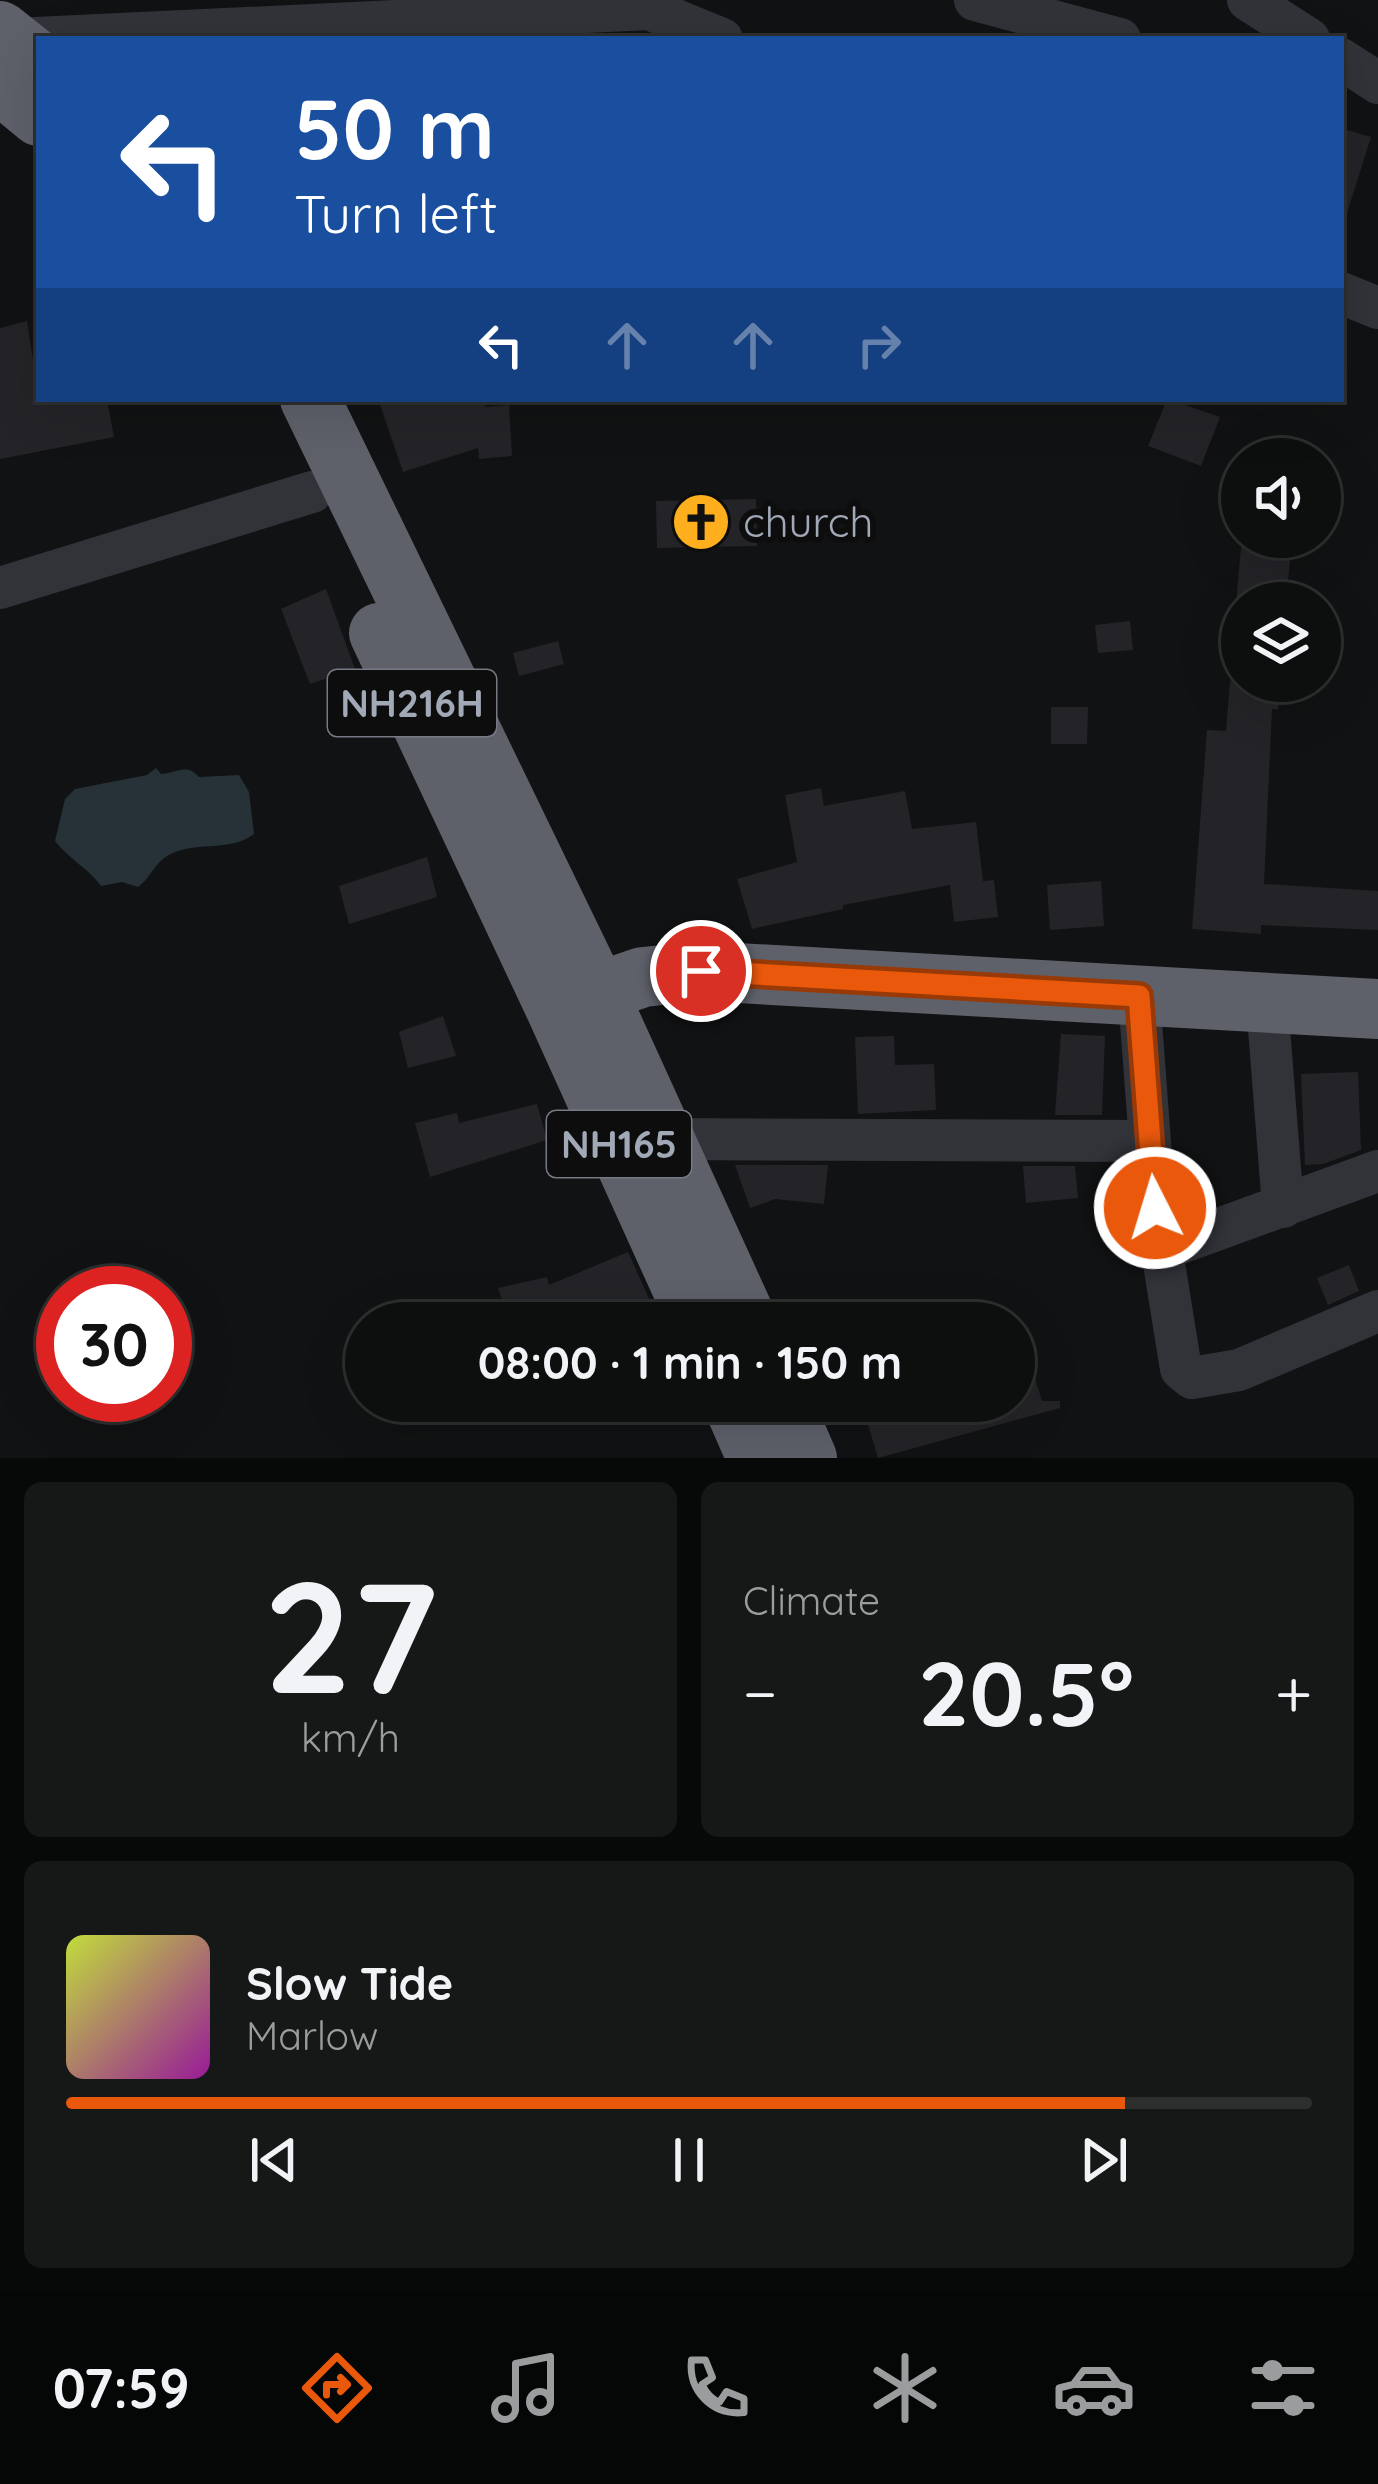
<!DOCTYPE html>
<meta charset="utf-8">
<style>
body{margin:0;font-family:Quicksand,sans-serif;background:#161717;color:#f1f3f6;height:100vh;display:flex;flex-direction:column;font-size:45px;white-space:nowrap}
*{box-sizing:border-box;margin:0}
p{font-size:39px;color:#9a9c9e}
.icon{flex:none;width:66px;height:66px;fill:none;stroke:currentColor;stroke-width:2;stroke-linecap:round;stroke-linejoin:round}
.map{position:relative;height:1458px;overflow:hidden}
.panel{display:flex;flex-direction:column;gap:24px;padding:24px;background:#070808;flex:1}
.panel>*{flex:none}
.top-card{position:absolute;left:36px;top:36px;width:1308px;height:366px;border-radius:0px;box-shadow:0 12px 48px #0002,0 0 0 3px #2d2e2e;background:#1a4fa0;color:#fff;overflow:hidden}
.tools{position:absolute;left:1221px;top:438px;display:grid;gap:24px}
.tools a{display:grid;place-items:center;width:120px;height:120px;border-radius:50%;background:#0d0e0e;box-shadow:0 12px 48px #0002,0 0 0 3px #2d2e2e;font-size:60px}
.speed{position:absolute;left:36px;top:1266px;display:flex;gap:24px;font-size:60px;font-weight:700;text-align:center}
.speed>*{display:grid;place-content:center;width:156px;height:156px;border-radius:50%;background:#0d0e0e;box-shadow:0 12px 48px #0002,0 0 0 3px #2d2e2e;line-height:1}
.speed .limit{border:18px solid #d22;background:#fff;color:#111}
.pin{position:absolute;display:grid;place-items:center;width:102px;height:102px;color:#fff;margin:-51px;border:6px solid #fff;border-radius:50%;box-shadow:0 3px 12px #0007}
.me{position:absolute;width:132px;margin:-66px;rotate:355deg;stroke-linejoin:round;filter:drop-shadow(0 0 9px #0008)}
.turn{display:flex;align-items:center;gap:42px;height:252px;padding:0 60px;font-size:54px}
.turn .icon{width:156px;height:156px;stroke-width:2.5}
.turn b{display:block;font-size:84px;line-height:102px}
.lanes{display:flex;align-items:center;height:114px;padding:0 60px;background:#0003;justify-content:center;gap:60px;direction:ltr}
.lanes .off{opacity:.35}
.big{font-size:90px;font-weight:800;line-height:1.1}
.panel .widget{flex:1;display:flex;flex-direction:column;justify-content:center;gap:18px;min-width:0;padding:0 42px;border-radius:18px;background:#161717}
.panel .dial{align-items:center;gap:0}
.dial b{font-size:156px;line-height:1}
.song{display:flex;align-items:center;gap:36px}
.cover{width:144px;height:144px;border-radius:18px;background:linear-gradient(135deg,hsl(70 70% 55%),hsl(300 70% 35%))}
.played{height:12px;border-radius:6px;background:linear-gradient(90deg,#ea580c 85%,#2d2e2e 85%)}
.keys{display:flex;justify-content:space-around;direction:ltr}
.heat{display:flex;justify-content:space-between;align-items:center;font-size:66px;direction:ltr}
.panel .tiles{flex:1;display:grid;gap:24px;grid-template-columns:1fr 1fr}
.widget:last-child{grid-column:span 2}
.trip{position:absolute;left:345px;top:1302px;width:690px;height:120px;border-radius:60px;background:#0d0e0e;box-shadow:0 12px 48px #0002,0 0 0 3px #2d2e2e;font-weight:800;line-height:120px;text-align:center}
.tabs{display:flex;height:192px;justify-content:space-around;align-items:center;background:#050606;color:#9a9c9e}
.tabs .icon{width:84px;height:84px}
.tabs .selected{color:#ea580c}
.tabs b{font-size:54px;color:#f1f3f6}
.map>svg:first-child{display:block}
.water{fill:#273138}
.building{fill:#242428}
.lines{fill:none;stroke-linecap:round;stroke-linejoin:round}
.minor{stroke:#323339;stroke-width:42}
.highway{stroke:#5e616a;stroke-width:60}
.route-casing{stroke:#983908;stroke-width:30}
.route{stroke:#ea580c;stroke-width:21}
.labels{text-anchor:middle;stroke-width:12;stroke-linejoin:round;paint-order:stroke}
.shield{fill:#0d0d0e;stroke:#757a84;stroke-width:3}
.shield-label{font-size:39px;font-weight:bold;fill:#a1a8b6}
.poi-label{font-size:42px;fill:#a1a8b6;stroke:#0d0d0e;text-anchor:start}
</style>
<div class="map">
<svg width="1378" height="1458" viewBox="0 0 1378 1458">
<rect width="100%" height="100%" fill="#111213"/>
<path class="water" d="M 156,768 L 161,774 C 174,774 186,762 199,777 L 239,775 L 249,792 L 254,834 C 231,852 197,841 171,854 C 154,862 151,878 138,887 L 122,882 L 101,886 C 88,868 70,860 55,841 L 65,799 L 75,789 L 147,775 Z"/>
<path class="building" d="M 1341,128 L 1371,137 L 1346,216 L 1341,215 Z
M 27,321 L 39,399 L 107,399 L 114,437 L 0,459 L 0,328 Z
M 378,399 L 484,399 L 485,407 L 509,405 L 512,456 L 479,459 L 478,448 L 403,472 Z
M 1167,399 L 1220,417 L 1201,466 L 1148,446 Z
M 756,499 L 757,546 L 657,548 L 656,501 Z
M 1242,537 L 1292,537 L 1286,603 L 1236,603 Z
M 326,589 L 355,669 L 310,684 L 281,609 Z
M 1130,621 L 1133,650 L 1098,653 L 1095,625 Z
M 558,641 L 564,664 L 519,676 L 513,653 Z
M 1230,681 L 1280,681 L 1278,709 L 1272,709 L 1264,884 L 1378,891 L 1378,930 L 1261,925 L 1261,934 L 1192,929 L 1207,730 L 1226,731 Z
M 1051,707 L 1088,707 L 1087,744 L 1051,744 Z
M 821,788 L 824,806 L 905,791 L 912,829 L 976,822 L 983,881 L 994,880 L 998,917 L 954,922 L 950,885 L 843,905 L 843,909 L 752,929 L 737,879 L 797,862 L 785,795 Z
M 427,857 L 437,897 L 349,924 L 339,886 Z
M 1101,881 L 1104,926 L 1050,930 L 1047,885 Z
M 443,1016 L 456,1056 L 408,1068 L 399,1032 Z
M 1061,1034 L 1105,1036 L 1102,1115 L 1055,1115 Z
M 894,1036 L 895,1065 L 934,1064 L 936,1110 L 858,1114 L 855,1037 Z
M 1358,1072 L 1361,1150 L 1323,1164 L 1305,1165 L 1301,1074 Z
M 537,1104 L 547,1140 L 430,1177 L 415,1123 L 457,1113 L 459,1123 Z
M 735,1165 L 828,1165 L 824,1204 L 775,1199 L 750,1208 Z
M 1023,1166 L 1075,1166 L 1078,1198 L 1026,1203 Z
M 628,1252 L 660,1323 L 578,1323 L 574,1309 L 537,1323 L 510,1323 L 498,1288 L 547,1277 L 549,1285 Z
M 1349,1265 L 1359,1291 L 1328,1305 L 1317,1278 Z
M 1020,1329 L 1042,1401 L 1060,1401 L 1060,1408 L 878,1458 L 861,1401 L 1014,1401 L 1014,1330 Z"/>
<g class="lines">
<path class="minor" d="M 975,0 L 1120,39
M 1248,0 L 1309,39
M 649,9 L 722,39
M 14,39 L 649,9 L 656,0
M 1341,59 L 1378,83
M 1341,293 L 1378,308
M 0,588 L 312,492
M 1139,996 L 1155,1208 L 1181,1369 L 1192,1378 L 1239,1370 L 1378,1311
M 1267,1003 L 1283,1207
M 666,1139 L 1150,1141
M 1161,1250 L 1378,1171"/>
<path class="highway" d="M 0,31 L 39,62
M 0,84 L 39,116
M 310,399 L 596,989 L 748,1323
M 379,633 L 555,1007
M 698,1323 L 555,1007 L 643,977 L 702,971 L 1378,1009
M 732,1401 L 757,1458
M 782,1401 L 807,1458"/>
</g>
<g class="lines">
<g class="route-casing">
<path id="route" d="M 701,971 L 1139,996 L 1155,1208"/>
</g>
<use href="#route" class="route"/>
</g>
<defs>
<g id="church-disc" transform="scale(3)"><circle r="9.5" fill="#ffaf1e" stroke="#0d0d0e"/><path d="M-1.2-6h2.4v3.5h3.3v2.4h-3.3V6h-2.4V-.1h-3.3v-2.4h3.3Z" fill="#111"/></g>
</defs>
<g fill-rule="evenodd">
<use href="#church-disc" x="701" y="522"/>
</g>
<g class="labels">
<g class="shield">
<rect x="328" y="670" width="168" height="66" rx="9"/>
<rect x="547" y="1111" width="144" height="66" rx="9"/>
</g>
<g class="shield-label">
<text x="412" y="717">NH216H</text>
<text x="619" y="1158">NH165</text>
</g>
<g class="poi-label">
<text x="743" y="537">church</text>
</g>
</g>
</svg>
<div class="tools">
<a><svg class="icon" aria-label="sound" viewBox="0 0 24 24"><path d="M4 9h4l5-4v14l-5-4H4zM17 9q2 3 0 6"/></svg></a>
<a><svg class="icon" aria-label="layers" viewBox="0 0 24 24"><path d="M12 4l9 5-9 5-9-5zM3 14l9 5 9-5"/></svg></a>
</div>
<div class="speed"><div class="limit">30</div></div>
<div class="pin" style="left:701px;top:971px;background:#d93025"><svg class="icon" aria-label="arrive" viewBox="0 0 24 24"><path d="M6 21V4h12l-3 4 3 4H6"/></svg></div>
<svg class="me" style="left:1155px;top:1208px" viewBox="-20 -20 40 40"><circle r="17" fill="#ea580c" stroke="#fff" stroke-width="3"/><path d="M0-11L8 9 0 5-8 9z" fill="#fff"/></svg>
<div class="trip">08:00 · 1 min · 150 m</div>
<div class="top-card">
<div class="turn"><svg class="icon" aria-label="left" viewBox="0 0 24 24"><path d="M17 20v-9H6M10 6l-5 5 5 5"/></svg><div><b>50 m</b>Turn left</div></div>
<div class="lanes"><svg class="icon" aria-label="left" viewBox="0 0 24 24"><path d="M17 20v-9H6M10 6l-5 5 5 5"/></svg><svg class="icon off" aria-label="ahead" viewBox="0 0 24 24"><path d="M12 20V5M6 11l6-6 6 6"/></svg><svg class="icon off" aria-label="ahead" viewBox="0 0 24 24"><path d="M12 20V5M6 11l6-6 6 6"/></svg><svg class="icon off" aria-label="right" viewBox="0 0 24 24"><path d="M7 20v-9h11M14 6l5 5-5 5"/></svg></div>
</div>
</div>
<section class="panel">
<div class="tiles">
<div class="widget dial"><b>27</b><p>km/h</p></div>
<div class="widget"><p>Climate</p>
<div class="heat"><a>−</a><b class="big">20.5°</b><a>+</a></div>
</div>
<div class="widget">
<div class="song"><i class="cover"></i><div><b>Slow Tide</b><p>Marlow</p></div></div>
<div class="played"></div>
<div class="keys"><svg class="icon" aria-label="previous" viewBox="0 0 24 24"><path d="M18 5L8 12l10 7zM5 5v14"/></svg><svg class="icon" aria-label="pause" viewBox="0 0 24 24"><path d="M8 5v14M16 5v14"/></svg><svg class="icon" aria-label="next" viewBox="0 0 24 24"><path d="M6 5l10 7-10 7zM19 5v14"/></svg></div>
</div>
</div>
</section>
<nav class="tabs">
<b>07:59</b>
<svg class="icon selected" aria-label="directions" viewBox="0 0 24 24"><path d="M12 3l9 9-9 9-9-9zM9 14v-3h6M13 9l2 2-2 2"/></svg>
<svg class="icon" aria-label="music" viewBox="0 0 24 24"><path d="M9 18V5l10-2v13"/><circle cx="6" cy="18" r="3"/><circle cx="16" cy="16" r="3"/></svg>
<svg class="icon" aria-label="phone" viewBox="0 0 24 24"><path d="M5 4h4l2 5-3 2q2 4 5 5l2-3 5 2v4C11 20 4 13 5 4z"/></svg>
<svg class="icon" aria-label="climate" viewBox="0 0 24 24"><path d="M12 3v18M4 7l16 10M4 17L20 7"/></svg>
<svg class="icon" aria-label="car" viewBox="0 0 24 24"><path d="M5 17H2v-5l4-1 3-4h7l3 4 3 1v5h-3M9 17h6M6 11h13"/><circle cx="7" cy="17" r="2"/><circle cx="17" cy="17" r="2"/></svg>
<svg class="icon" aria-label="filters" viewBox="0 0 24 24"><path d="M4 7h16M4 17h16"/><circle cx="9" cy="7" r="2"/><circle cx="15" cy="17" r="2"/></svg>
</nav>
